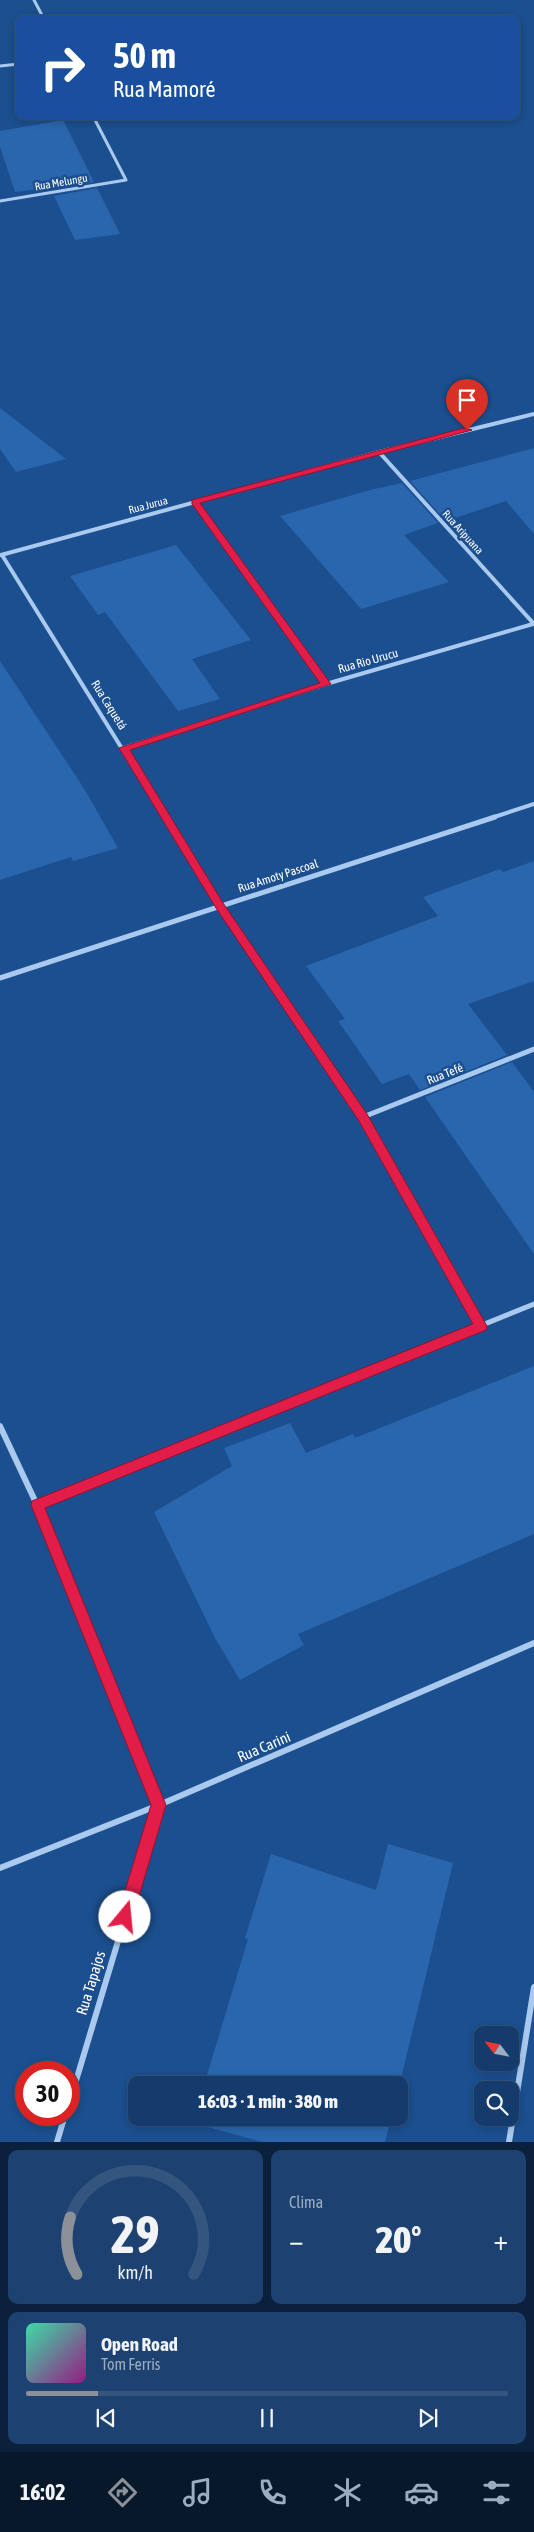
<!DOCTYPE html>
<html lang="pt">
<meta charset="utf-8">
<style>
body{margin:0;font-family:"Asap Condensed",sans-serif;background:#1d4271;color:#f1f3f6;height:100vh;display:flex;flex-direction:column;font-size:19px;white-space:nowrap}
*{box-sizing:border-box;margin:0}
p{font-size:16px;color:#9dadc1}
.icon{flex:none;width:28px;height:28px;fill:none;stroke:currentColor;stroke-width:2;stroke-linecap:round;stroke-linejoin:round}
.map{position:relative;height:2142px;overflow:hidden}
.details{display:flex;flex-direction:column;gap:8px;padding:8px;background:#0b203b;flex:1}
.details>*{flex:none}
.guide{position:absolute;left:15px;top:15px;width:505px;height:105px;border-radius:10px;box-shadow:0 2px 8px #0003,0 0 0 1px #33557e;background:#1a4fa0;color:#fff;overflow:hidden}
.needle{width:32px;rotate:302deg}
.controls{position:absolute;left:474px;top:2026px;display:grid;gap:10px}
.controls a{display:grid;place-items:center;width:45px;height:45px;border-radius:10px;background:#143b6b;box-shadow:0 2px 8px #0003,0 0 0 1px #33557e;font-size:25px}
.speed{position:absolute;left:15px;top:2061px;display:flex;gap:10px;font-size:25px;font-weight:700;text-align:center}
.speed>*{display:grid;place-content:center;width:65px;height:65px;border-radius:50%;background:#143b6b;box-shadow:0 2px 8px #0003,0 0 0 1px #33557e;line-height:1}
.speed .limit{border:8px solid #d22;background:#fff;color:#111}
.pin{position:absolute;display:grid;place-items:center;width:42px;height:42px;color:#fff;margin:-51px -21px;border-radius:50% 50% 50% 0;rotate:-45deg;box-shadow:0 0 5px #0007}
.pin .icon{rotate:45deg}
.me{position:absolute;width:55px;margin:-28px;rotate:17deg;stroke-linejoin:round;filter:drop-shadow(0 0 4px #0008)}
.turn{display:flex;align-items:center;gap:18px;height:105px;padding:0 15px;font-size:22px}
.turn .icon{width:65px;height:65px;stroke-width:2.5}
.turn b{display:block;font-size:35px;line-height:42px}
.big{font-size:38px;font-weight:800;line-height:1.1}
.details .card{flex:1;display:flex;flex-direction:column;justify-content:center;gap:8px;min-width:0;padding:0 18px;border-radius:10px;background:#1d4271}
.details .dial{align-items:center;gap:0}
.dial svg{height:130px;overflow:visible;fill:none;stroke:#33557e;stroke-width:7;stroke-linecap:round;text-anchor:middle}
.dial text{fill:#f1f3f6;stroke:none}
.song{display:flex;align-items:center;gap:15px}
.cover{width:60px;height:60px;border-radius:8px;background:linear-gradient(135deg,hsl(160 70% 55%),hsl(310 70% 35%))}
.played{height:5px;border-radius:2px;background:linear-gradient(90deg,#8c9099 15%,#33557e 15%)}
.keys{display:flex;justify-content:space-around;direction:ltr}
.heat{display:flex;justify-content:space-between;align-items:center;font-size:28px;direction:ltr}
.details .tiles{flex:1;display:grid;gap:8px;grid-template-columns:1fr 1fr}
.card:last-child{grid-column:span 2}
.trip{position:absolute;left:128px;top:2076px;width:280px;height:50px;border-radius:10px;background:#143b6b;box-shadow:0 2px 8px #0003,0 0 0 1px #33557e;font-weight:800;line-height:50px;text-align:center}
.tabs{display:flex;height:80px;justify-content:space-around;align-items:center;background:#08182b;color:#9dadc1}
.tabs .icon{width:35px;height:35px}
.tabs .selected{color:#8c9099}
.tabs b{font-size:22px;color:#f1f3f6}
.map>svg:first-child{display:block}
.building{fill:#2a66ad}
.lines{fill:none;stroke-linecap:round;stroke-linejoin:round}
.minor-far3{stroke:#a9c9ee;stroke-width:3}
.minor-far2{stroke:#a9c9ee;stroke-width:4}
.minor-far1{stroke:#a9c9ee;stroke-width:5}
.minor{stroke:#a9c9ee;stroke-width:6}
.route{fill:#e11d48;stroke:#92132f}
.labels{text-anchor:middle;stroke-width:5;stroke-linejoin:round;paint-order:stroke}
.far-street-label{font-size:11px;fill:#fff;stroke:#1b4f8f}
.street-label{font-size:12px;fill:#fff;stroke:#1b4f8f}
.near-street-label{font-size:15px;fill:#fff;stroke:#1b4f8f}
</style>
<div class="map">
<svg width="534" height="2142" viewBox="0 0 534 2142">
<rect width="100%" height="100%" fill="#1b4f8f"/>
<path class="building" d="M 63,120 L 94,182 L 15,192 L 0,147 L 0,131 Z
M 97,188 L 120,234 L 75,240 L 54,196 Z
M 0,408 L 66,459 L 16,472 L 0,449 Z
M 534,448 L 534,534 L 506,501 L 446,521 L 410,481 Z
M 402,483 L 438,523 L 404,535 L 449,582 L 361,609 L 280,516 L 370,490 Z
M 176,545 L 251,640 L 192,659 L 220,699 L 178,711 L 105,612 L 98,615 L 70,576 Z
M 0,661 L 85,790 L 118,848 L 73,861 L 71,857 L 0,880 Z
M 534,861 L 534,981 L 468,1004 L 507,1055 L 420,1090 L 409,1074 L 382,1084 L 338,1021 L 345,1019 L 306,966 L 438,916 L 423,897 L 500,869 L 503,872 Z
M 512,1062 L 534,1092 L 534,1254 L 425,1097 Z
M 534,1366 L 534,1534 L 298,1634 L 304,1645 L 240,1680 L 215,1638 L 154,1512 L 232,1466 L 224,1448 L 290,1423 L 306,1453 L 353,1434 L 355,1438 Z
M 388,1844 L 453,1863 L 399,2087 L 399,2085 L 204,2085 L 248,1939 L 245,1938 L 271,1854 L 376,1890 Z
M 194,2118 L 391,2118 L 385,2142 L 262,2142 L 193,2123 Z"/>
<g class="lines">
<path class="minor-far3" d="M 34,0 L 44,19
M 0,66 L 19,64
M 0,201 L 126,180 L 93,116"/>
<path class="minor-far2" d="M 379,452 L 534,624
M 195,502 L 326,684
M 1,555 L 379,452 L 534,414
M 2,555 L 165,818
M 124,748 L 326,684 L 533,624
M 491,818 L 534,804"/>
<path class="minor-far1" d="M 164,817 L 219,906 L 363,1117 L 481,1326
M 0,978 L 495,817
M 363,1117 L 534,1049
M 295,1401 L 534,1304"/>
<path class="minor" d="M 0,1426 L 37,1505 L 159,1805 L 69,2104
M 37,1505 L 298,1400
M 0,1868 L 159,1805 L 534,1643
M 57,2142 L 65,2115
M 509,2142 L 534,1987"/>
</g>
<path class="route" d="M 464,428 L 472,430 L 200,503 L 331,684 L 130,750 L 223,903 L 367,1114 L 487,1326 L 486,1330 L 45,1508 L 166,1805 L 133,1917 L 130,1923 L 125,1925 L 120,1923 L 117,1917 L 151,1805 L 31,1505 L 32,1501 L 473,1324 L 359,1121 L 216,908 L 119,748 L 320,683 L 192,504 L 192,500 Z"/>
<g class="labels">
<g class="far-street-label">
<text transform="translate(61 182) rotate(-10)" y="4">Rua Melungu</text>
<text transform="translate(148 505) rotate(-15)" y="4">Rua Jurua</text>
<text transform="translate(463 532) rotate(48)" y="4">Rua Aripuana</text>
</g>
<g class="street-label">
<text transform="translate(368 661) rotate(-16)" y="4">Rua Rio Urucu</text>
<text transform="translate(109 705) rotate(58)" y="4">Rua Caquetá</text>
<text transform="translate(278 876) rotate(-18)" y="4">Rua Amoty Pascoal</text>
<text transform="translate(445 1074) rotate(-22)" y="4">Rua Tefé</text>
</g>
<g class="near-street-label">
<text transform="translate(264 1747) rotate(-23)" y="5">Rua Carini</text>
<text transform="translate(91 1983) rotate(-73)" y="5">Rua Tapajos</text>
</g>
</g>
</svg>
<div class="controls">
<a><svg class="needle" viewBox="-14 -14 28 28"><path d="M0-13l5 13h-10z" fill="#e53935"/><path d="M0 13l5-13h-10z" fill="#9dadc1"/></svg></a>
<a><svg class="icon" aria-label="search" viewBox="0 0 24 24"><circle cx="10" cy="10" r="6"/><path d="M15 15l6 6"/></svg></a>
</div>
<div class="speed"><div class="limit">30</div></div>
<div class="pin" style="left:467px;top:430px;background:#d93025"><svg class="icon" aria-label="arrive" viewBox="0 0 24 24"><path d="M6 21V4h12l-3 4 3 4H6"/></svg></div>
<svg class="me" style="left:125px;top:1917px" viewBox="-20 -20 40 40"><circle r="19" fill="#fff"/><path d="M0-13L10 11 0 6-10 11z" fill="#e11d48"/></svg>
<div class="trip">16:03 · 1 min · 380 m</div>
<div class="guide">
<div class="turn"><svg class="icon" aria-label="right" viewBox="0 0 24 24"><path d="M7 20v-9h11M14 6l5 5-5 5"/></svg><div><b>50 m</b>Rua Mamoré</div></div>
</div>
</div>
<section class="details">
<div class="tiles">
<div class="card dial"><svg viewBox="0 0 100 80">
<path d="M14 69A42 42 0 1 1 86 69"/>
<path d="M14 69A42 42 0 0 1 10 34" stroke="#8c9099"/>
<text x="50" y="56" font-size="32" font-weight="700">29</text>
<text x="50" y="72" font-size="11">km/h</text>
</svg></div>
<div class="card"><p>Clima</p>
<div class="heat"><a>−</a><b class="big">20°</b><a>+</a></div>
</div>
<div class="card">
<div class="song"><i class="cover"></i><div><b>Open Road</b><p>Tom Ferris</p></div></div>
<div class="played"></div>
<div class="keys"><svg class="icon" aria-label="previous" viewBox="0 0 24 24"><path d="M18 5L8 12l10 7zM5 5v14"/></svg><svg class="icon" aria-label="pause" viewBox="0 0 24 24"><path d="M8 5v14M16 5v14"/></svg><svg class="icon" aria-label="next" viewBox="0 0 24 24"><path d="M6 5l10 7-10 7zM19 5v14"/></svg></div>
</div>
</div>
</section>
<nav class="tabs">
<b>16:02</b>
<svg class="icon selected" aria-label="directions" viewBox="0 0 24 24"><path d="M12 3l9 9-9 9-9-9zM9 14v-3h6M13 9l2 2-2 2"/></svg>
<svg class="icon" aria-label="music" viewBox="0 0 24 24"><path d="M9 18V5l10-2v13"/><circle cx="6" cy="18" r="3"/><circle cx="16" cy="16" r="3"/></svg>
<svg class="icon" aria-label="phone" viewBox="0 0 24 24"><path d="M5 4h4l2 5-3 2q2 4 5 5l2-3 5 2v4C11 20 4 13 5 4z"/></svg>
<svg class="icon" aria-label="climate" viewBox="0 0 24 24"><path d="M12 3v18M4 7l16 10M4 17L20 7"/></svg>
<svg class="icon" aria-label="car" viewBox="0 0 24 24"><path d="M5 17H2v-5l4-1 3-4h7l3 4 3 1v5h-3M9 17h6M6 11h13"/><circle cx="7" cy="17" r="2"/><circle cx="17" cy="17" r="2"/></svg>
<svg class="icon" aria-label="filters" viewBox="0 0 24 24"><path d="M4 7h16M4 17h16"/><circle cx="9" cy="7" r="2"/><circle cx="15" cy="17" r="2"/></svg>
</nav>
